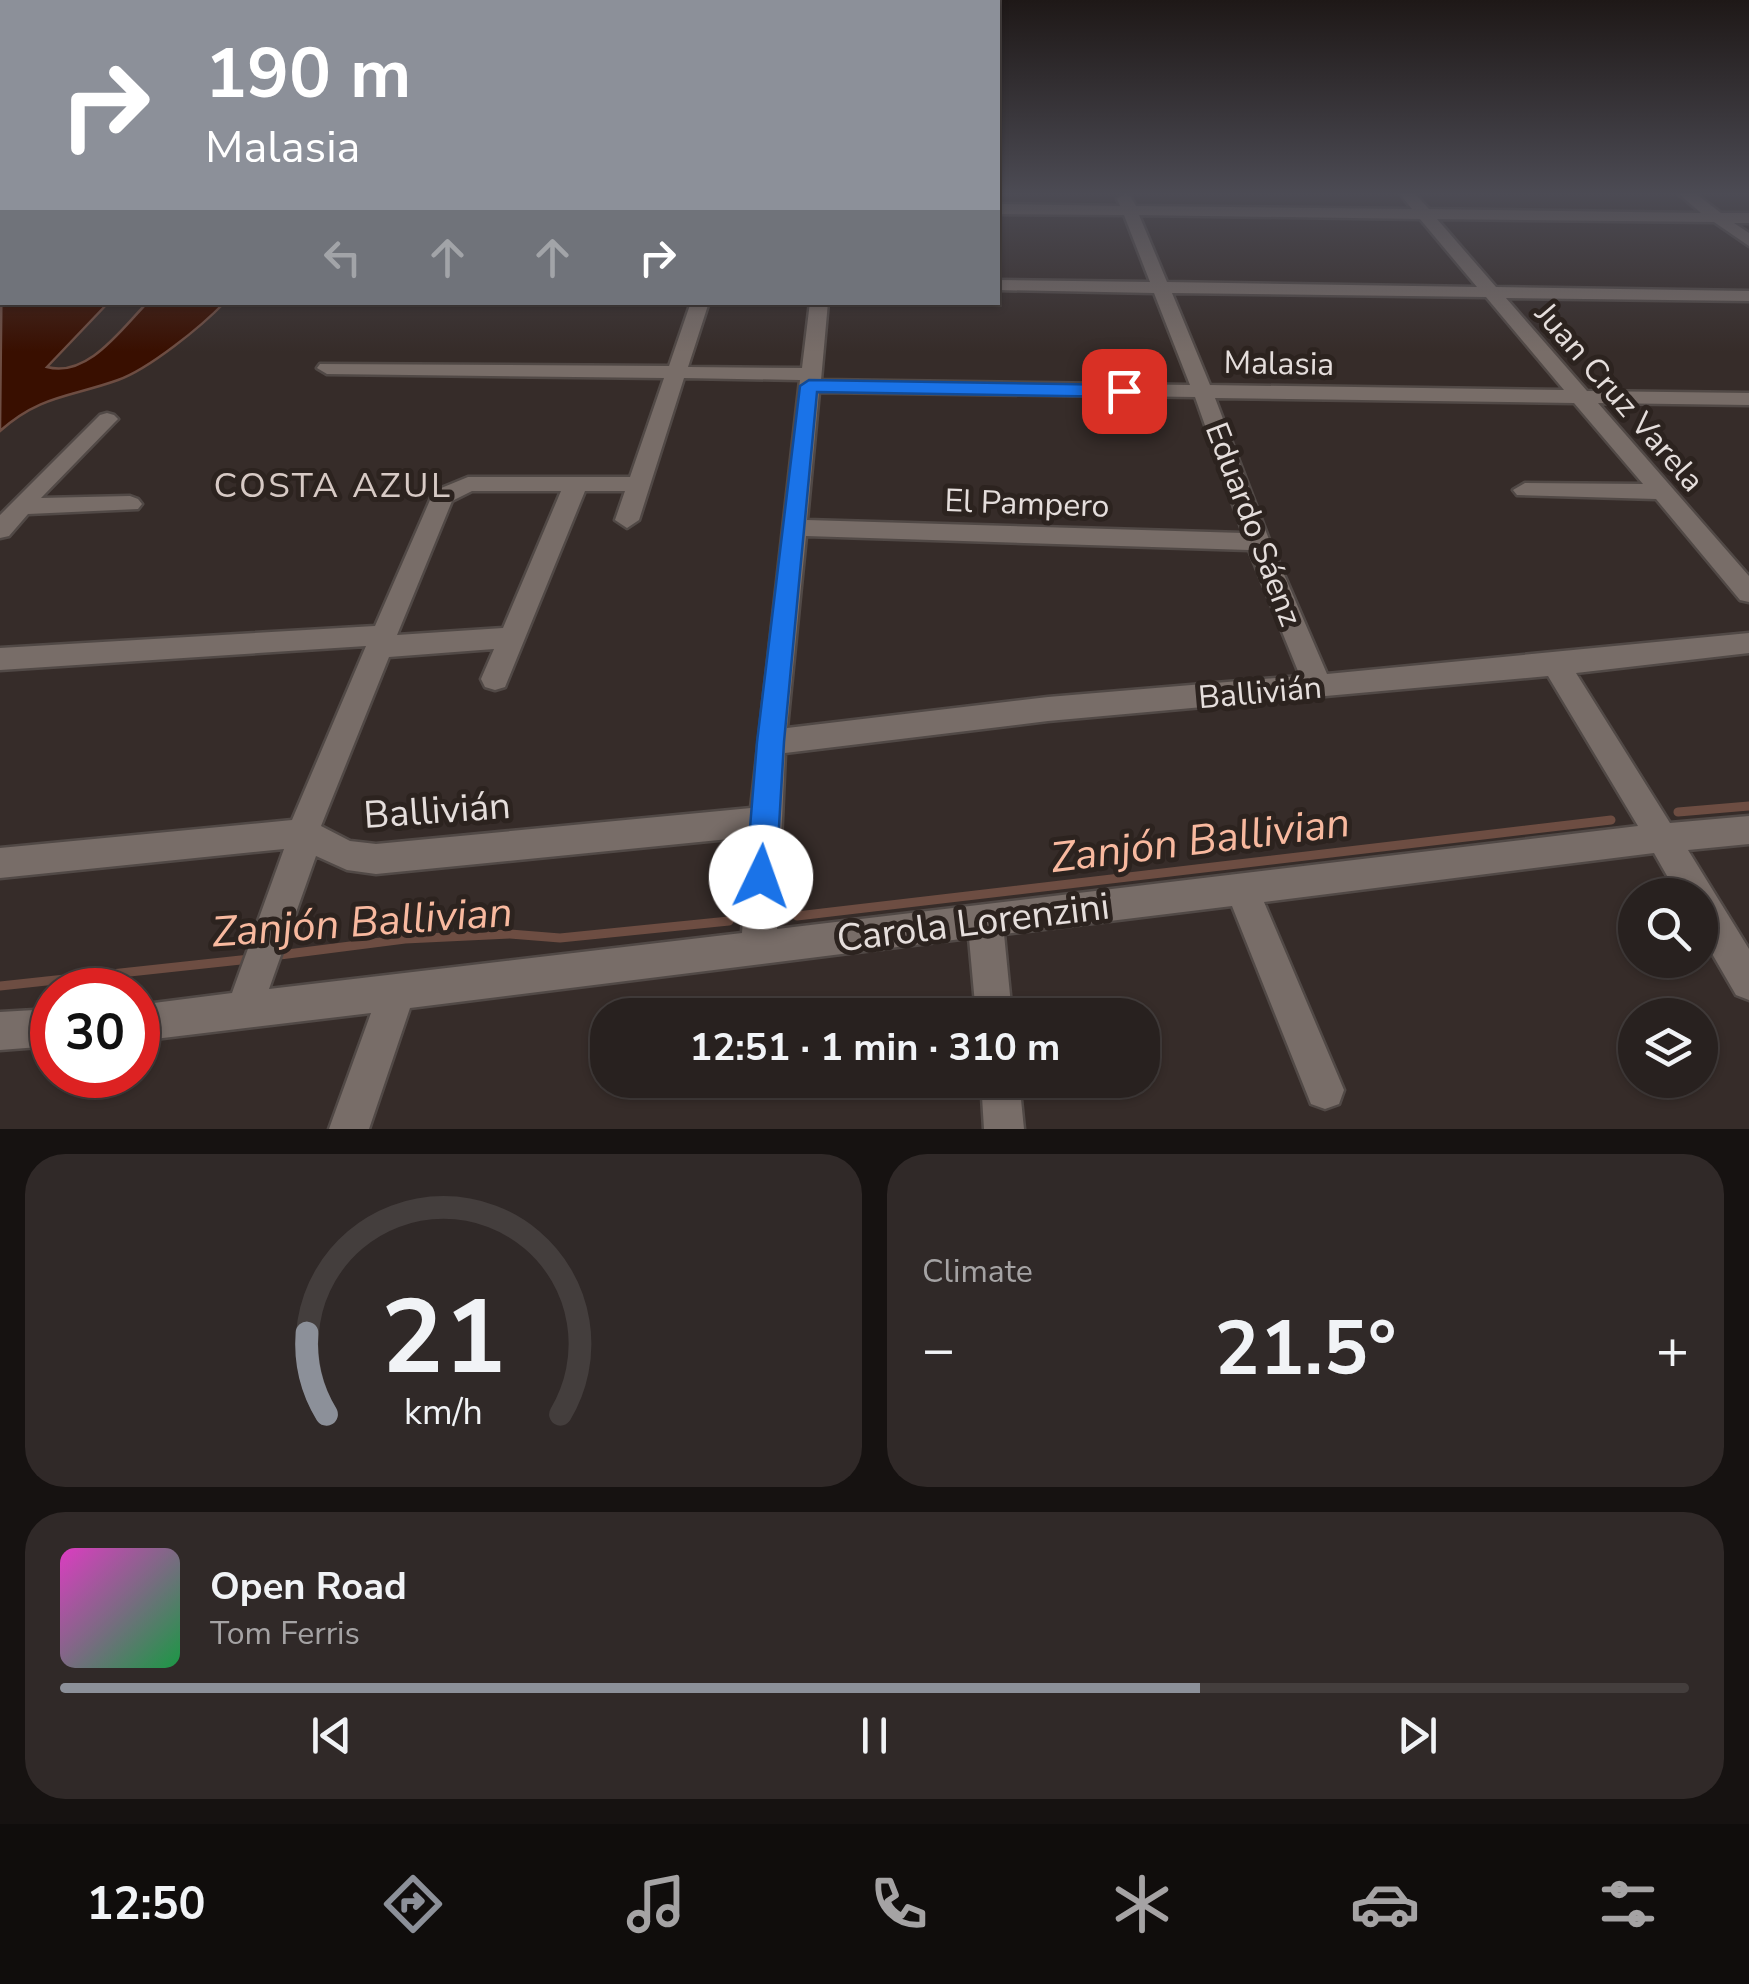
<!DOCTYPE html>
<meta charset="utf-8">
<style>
body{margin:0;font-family:"Nunito Sans",sans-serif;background:#302928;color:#f1f3f6;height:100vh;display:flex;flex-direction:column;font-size:38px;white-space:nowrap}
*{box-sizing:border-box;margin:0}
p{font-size:32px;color:#a5a3a4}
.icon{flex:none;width:55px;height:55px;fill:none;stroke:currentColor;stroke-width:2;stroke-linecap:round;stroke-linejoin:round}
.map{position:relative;height:1129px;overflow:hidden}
.side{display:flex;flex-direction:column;gap:25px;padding:25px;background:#161211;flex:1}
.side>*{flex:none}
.guide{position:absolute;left:0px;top:0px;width:1000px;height:305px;box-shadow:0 2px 8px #0004,0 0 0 2px #443e3d;background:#8c9099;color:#fff;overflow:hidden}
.fabs{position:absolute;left:1618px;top:878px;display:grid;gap:20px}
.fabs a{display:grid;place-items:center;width:100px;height:100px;border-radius:50%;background:#28211f;box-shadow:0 2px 8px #0004,0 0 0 2px #443e3d;font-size:50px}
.speed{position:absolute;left:30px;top:968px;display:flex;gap:20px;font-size:50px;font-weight:700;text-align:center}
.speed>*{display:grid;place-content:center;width:130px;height:130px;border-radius:50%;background:#28211f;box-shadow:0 2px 8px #0004,0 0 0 2px #443e3d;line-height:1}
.speed .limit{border:15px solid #d22;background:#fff;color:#111}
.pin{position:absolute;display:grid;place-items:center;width:85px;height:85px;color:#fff;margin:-42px;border-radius:20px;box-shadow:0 5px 15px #0006}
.me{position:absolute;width:110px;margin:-55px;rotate:3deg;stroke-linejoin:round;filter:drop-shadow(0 0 8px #0008)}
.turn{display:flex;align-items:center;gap:35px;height:210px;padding:0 40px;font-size:45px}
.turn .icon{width:130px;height:130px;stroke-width:2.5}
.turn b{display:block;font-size:70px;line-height:85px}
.lanes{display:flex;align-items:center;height:95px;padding:0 40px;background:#0003;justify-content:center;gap:50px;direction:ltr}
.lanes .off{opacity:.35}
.big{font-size:75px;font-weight:700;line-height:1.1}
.side .tile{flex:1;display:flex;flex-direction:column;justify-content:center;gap:15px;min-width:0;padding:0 35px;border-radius:40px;background:#302928}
.side .dial{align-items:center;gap:0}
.dial svg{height:260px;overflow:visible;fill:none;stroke:#443e3d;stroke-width:7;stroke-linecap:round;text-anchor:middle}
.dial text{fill:#f1f3f6;stroke:none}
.song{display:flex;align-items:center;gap:30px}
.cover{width:120px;height:120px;border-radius:15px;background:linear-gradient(135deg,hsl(310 70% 55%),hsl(140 70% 35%))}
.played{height:10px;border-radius:5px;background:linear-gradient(90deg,#8c9099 70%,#443e3d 70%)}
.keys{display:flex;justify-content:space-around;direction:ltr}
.heat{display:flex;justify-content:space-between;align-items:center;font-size:55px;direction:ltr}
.side .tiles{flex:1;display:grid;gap:25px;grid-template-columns:1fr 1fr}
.tile:last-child{grid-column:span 2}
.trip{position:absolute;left:590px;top:998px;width:570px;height:100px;border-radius:40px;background:#28211f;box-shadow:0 2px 8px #0004,0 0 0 2px #443e3d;font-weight:700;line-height:100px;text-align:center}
.dock{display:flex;height:160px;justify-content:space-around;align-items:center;background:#100d0c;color:#a5a3a4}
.dock .icon{width:70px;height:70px}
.dock .on{color:#8c9099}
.dock b{font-size:45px;color:#f1f3f6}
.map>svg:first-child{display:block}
.water{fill:#390f00;stroke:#6d4d42;stroke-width:2.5}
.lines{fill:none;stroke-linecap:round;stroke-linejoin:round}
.stream{stroke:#6d4d42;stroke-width:9}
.minor-casing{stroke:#514946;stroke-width:5}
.minor{fill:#786d68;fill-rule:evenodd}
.route{fill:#1a73e8;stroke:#114b97;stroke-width:2.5}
.labels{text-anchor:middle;stroke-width:10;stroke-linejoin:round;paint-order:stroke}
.street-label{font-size:32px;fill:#e5dedc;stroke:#2c231f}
.neighbourhood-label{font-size:35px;letter-spacing:2.5px;fill:#d7cac5;stroke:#2c231f}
.near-street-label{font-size:38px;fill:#e5dedc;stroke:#2c231f}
.near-water-label{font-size:42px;font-style:italic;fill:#f8b99f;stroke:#2c231f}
</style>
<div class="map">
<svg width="1749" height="1129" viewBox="0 0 1749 1129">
<rect width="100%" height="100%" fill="#362c29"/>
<path class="water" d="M 2,240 L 2,302 L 108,303 L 47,367 C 88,378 122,328 147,303 L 224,303 C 202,326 149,369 118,380 C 71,397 40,395 0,431 Z"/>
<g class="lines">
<path class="stream" d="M 1678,812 L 1749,806
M 797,916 L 1611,820
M 272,956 L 405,939 L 510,934 L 560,938 L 729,921
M 0,986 L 250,959"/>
<g class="minor-casing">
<path id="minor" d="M 1125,194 L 1130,196 L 1136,206 L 1412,209 L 1400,194 L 1415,194 L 1429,209 L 1701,213 L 1679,194 L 1696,194 L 1721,213 L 1749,213 L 1749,223 L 1734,223 L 1749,233 L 1749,246 L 1714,222 L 1437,219 L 1496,287 L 1749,291 L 1749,301 L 1506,298 L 1587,391 L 1749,393 L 1749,405 L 1598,403 L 1749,576 L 1749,602 L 1740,600 L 1656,499 L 1517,495 L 1513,490 L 1525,483 L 1643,484 L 1574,403 L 1215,398 L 1270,542 L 1327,674 L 1749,633 L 1749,653 L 1576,673 L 1670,823 L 1749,816 L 1749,844 L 1688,850 L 1749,949 L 1749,1000 L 1736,995 L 1700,933 L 1700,895 L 1678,895 L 1654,853 L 1264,902 L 1344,1090 L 1339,1104 L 1325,1109 L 1311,1104 L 1232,906 L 1004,934 L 1012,1015 L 976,1015 L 969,938 L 410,1008 L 369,1129 L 329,1129 L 371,1013 L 138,1041 L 138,1005 L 232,993 L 284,849 L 0,878 L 0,848 L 292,820 L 366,646 L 0,670 L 0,648 L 375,626 L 434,491 L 468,477 L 630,477 L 664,378 L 327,374 L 317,368 L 320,364 L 669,366 L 691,302 L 709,302 L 688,367 L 802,368 L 810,302 L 828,302 L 821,380 L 1190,385 L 1154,293 L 998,290 L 998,280 L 1150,282 L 1124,215 L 998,214 L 998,204 L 1120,206 L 1117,199 ZM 1139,215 L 1420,219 L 1477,287 L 1167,282 ZM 1172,293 L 1486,297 L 1564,390 L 1210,385 ZM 684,378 L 800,380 L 751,808 L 376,844 L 350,841 L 321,826 L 389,657 L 494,649 L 481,679 L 485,687 L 495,690 L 505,687 L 585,491 L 625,491 L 615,520 L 627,528 L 639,520 ZM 819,392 L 1195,397 L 1243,533 L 807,520 ZM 472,491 L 561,491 L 503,628 L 397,635 L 452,501 ZM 806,536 L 1249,550 L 1300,676 L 1048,697 L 787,728 ZM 1548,676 L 1638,826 L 777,929 L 785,753 L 1048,721 ZM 749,837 L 742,933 L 269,989 L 316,856 L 347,870 L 376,874 Z
M 107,413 L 114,415 L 118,419 L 114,423 L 41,498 L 130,496 L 138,499 L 142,504 L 138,509 L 28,514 L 9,536 L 0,538 L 0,515 L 100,415 Z
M 52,1009 L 52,1046 L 0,1050 L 0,1012 Z
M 981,1080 L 1019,1080 L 1024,1129 L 984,1129 Z"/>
</g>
<use href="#minor" class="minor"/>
</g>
<linearGradient id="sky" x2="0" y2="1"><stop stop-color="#1e1817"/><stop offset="0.55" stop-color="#4c4b54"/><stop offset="1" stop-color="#4c4b54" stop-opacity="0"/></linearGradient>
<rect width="1749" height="352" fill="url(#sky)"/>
<path class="route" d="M 809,380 L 1124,385 L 1134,391 L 1124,397 L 817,392 L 784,742 L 776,877 L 772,887 L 761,891 L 751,887 L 746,877 L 757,742 L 800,386 Z"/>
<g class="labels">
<g class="street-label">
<text transform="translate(1279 363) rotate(1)" y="11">Malasia</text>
<text transform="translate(1620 397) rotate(49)" y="11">Juan Cruz Varela</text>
<text transform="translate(1027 503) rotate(2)" y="11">El Pampero</text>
<text transform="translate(1254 524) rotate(69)" y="11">Eduardo Sáenz</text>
<text transform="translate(1260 692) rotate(-5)" y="11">Ballivián</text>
</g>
<g class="neighbourhood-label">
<text x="333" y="497">COSTA AZUL</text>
</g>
<g class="near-street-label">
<text transform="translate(437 810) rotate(-4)" y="13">Ballivián</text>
<text transform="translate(973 922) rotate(-7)" y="13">Carola Lorenzini</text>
</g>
<g class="near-water-label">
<text transform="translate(1200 839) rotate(-7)" y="15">Zanjón Ballivian</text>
<text transform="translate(362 921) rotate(-4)" y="15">Zanjón Ballivian</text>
</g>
</g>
</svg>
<div class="fabs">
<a><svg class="icon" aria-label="search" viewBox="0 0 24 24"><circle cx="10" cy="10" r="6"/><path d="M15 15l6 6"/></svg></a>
<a><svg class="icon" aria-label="layers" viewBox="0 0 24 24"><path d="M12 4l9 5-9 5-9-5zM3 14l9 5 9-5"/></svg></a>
</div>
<div class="speed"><div class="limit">30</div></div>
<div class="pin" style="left:1124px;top:391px;background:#d93025"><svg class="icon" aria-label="arrive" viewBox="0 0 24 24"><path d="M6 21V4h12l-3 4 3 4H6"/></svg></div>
<svg class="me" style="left:761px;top:877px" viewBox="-20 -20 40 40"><circle r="19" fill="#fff"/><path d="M0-13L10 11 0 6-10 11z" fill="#1a73e8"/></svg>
<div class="trip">12:51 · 1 min · 310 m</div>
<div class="guide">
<div class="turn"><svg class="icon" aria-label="right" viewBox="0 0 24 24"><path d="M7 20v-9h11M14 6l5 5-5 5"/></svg><div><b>190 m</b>Malasia</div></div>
<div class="lanes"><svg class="icon off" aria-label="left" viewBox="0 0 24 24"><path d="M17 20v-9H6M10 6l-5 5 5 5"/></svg><svg class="icon off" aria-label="ahead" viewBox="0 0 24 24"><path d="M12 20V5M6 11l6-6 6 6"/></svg><svg class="icon off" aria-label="ahead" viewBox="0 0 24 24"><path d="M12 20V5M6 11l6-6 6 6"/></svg><svg class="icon" aria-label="right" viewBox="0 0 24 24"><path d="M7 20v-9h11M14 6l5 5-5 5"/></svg></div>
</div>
</div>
<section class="side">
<div class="tiles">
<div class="tile dial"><svg viewBox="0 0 100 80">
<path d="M14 69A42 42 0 1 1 86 69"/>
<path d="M14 69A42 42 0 0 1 8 44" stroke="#8c9099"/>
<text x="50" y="56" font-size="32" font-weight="700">21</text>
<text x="50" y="72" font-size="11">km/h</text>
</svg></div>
<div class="tile"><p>Climate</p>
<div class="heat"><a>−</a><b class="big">21.5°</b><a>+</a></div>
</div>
<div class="tile">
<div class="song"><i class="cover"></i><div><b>Open Road</b><p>Tom Ferris</p></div></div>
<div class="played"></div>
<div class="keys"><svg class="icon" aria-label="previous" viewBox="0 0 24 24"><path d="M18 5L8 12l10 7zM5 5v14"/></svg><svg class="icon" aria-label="pause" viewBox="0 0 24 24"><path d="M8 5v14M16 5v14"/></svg><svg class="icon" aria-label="next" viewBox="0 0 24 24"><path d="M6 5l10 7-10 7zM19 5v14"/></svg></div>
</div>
</div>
</section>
<nav class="dock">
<b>12:50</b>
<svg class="icon on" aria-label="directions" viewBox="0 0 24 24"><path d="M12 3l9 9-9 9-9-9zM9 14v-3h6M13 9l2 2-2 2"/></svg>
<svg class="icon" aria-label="music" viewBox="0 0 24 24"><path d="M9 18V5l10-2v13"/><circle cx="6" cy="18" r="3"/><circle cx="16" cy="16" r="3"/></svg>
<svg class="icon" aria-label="phone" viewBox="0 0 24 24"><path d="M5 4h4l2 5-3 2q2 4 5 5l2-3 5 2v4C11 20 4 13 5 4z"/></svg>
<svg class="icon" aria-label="climate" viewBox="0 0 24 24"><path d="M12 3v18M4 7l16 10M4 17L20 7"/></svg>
<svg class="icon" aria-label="car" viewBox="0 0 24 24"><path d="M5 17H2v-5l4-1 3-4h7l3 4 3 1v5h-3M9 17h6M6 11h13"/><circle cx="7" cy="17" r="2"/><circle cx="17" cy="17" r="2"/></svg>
<svg class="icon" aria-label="filters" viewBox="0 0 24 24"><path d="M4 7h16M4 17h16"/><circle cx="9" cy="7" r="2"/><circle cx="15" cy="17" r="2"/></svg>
</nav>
